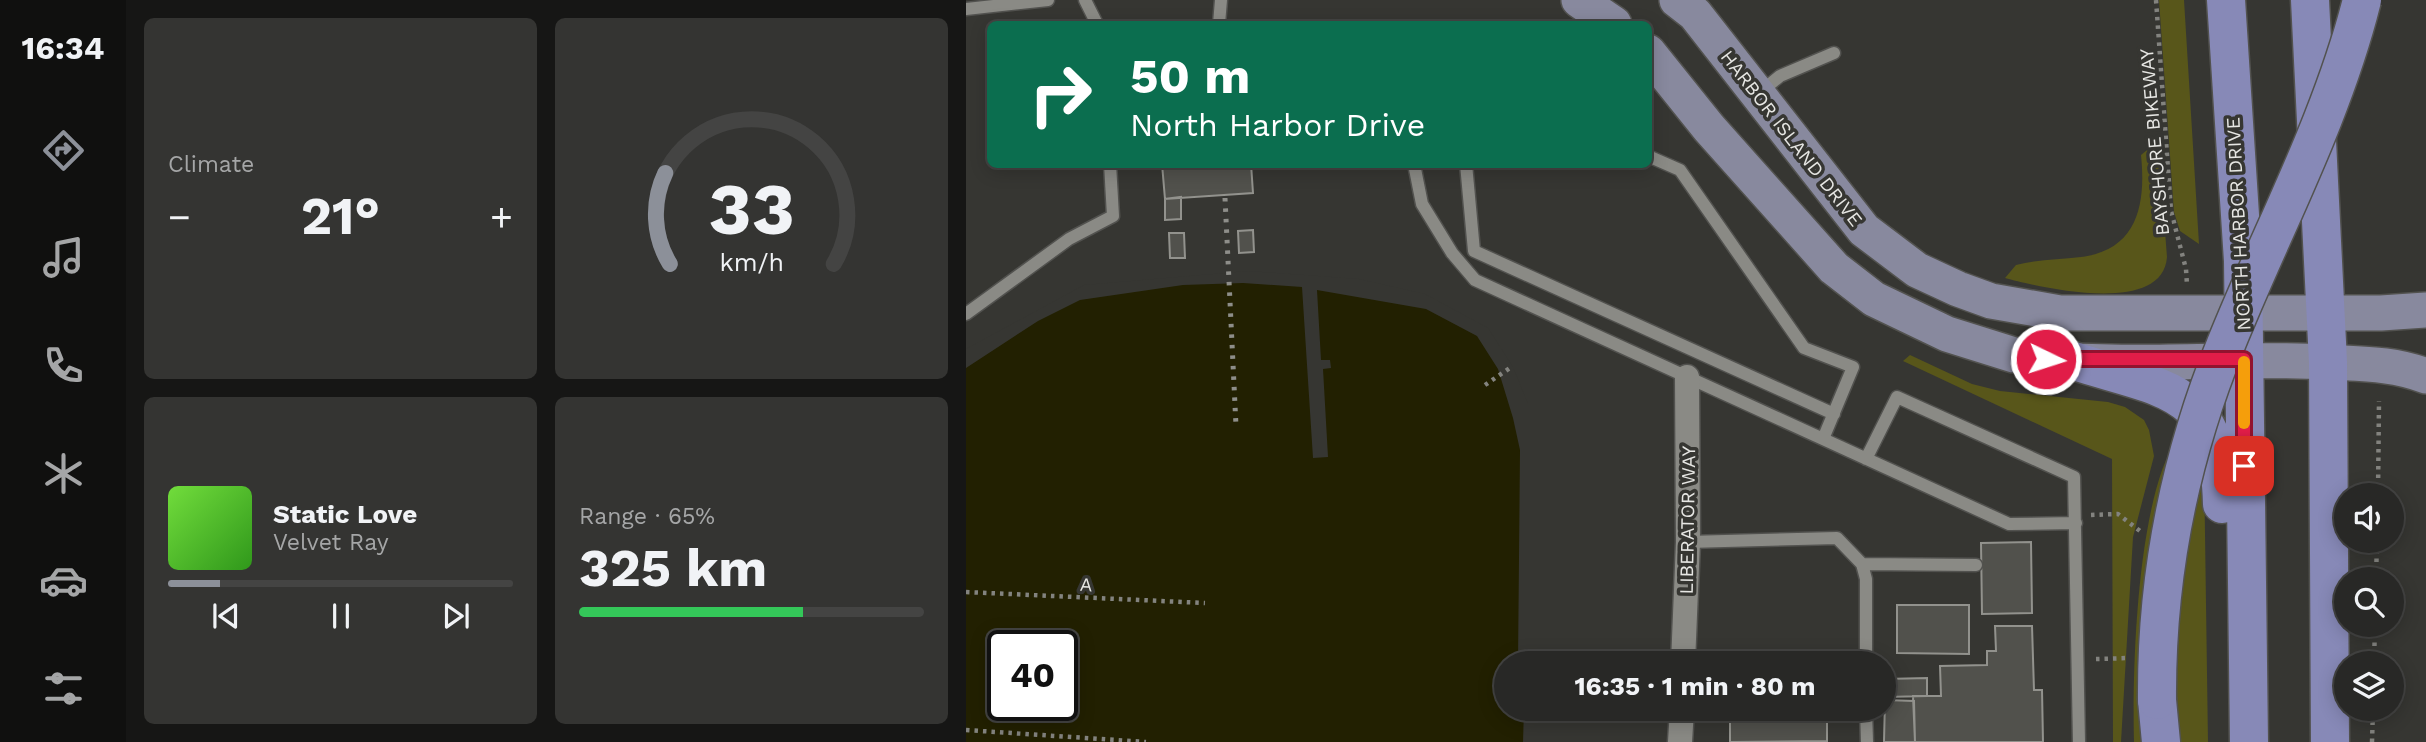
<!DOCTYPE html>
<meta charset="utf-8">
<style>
body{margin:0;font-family:"Work Sans",sans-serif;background:#343432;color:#f1f3f6;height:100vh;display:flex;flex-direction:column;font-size:26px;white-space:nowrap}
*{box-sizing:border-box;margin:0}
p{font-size:23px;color:#a5a6a7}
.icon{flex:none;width:38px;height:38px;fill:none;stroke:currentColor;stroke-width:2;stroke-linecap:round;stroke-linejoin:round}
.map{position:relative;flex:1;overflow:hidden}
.sheet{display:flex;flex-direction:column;gap:18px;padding:18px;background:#161615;width:840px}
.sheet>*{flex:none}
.banner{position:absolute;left:21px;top:21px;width:665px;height:147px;border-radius:10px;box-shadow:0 4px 18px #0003,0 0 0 2px #444443;background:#0b6e4f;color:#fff;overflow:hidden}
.buttons{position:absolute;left:1368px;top:483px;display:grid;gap:14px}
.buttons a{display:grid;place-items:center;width:70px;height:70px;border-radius:50%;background:#282826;box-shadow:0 4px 18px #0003,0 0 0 2px #444443;font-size:35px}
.speed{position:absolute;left:21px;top:630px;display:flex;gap:14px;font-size:35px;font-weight:700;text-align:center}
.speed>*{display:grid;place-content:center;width:91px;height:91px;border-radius:50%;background:#282826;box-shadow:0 4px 18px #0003,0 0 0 2px #444443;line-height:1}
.speed .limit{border:4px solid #111;border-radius:10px;background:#fff;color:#111}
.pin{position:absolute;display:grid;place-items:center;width:60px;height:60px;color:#fff;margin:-30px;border-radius:14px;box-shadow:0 4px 10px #0006}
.me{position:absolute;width:77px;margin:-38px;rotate:94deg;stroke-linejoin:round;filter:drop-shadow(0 0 5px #0008)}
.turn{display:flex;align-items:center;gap:24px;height:147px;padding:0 28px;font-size:32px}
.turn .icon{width:91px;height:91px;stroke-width:2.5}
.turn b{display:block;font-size:49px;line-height:60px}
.big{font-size:52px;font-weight:700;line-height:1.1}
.sheet .widget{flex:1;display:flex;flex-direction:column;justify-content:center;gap:10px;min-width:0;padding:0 24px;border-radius:10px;background:#343432}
.sheet .dial{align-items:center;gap:0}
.dial svg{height:182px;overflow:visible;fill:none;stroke:#444443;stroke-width:7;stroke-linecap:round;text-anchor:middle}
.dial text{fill:#f1f3f6;stroke:none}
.song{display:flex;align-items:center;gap:21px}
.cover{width:84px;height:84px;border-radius:10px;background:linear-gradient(135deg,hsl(100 70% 55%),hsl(110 70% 35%))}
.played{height:7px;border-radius:4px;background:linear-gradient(90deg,#8c9099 15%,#444443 15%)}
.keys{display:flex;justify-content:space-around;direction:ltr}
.heat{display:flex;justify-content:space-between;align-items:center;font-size:38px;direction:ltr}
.charge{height:10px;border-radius:5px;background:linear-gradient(90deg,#34c759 65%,#444443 0)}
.sheet .tiles{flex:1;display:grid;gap:18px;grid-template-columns:repeat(2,1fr)}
.trip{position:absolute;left:528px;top:651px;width:402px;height:70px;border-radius:35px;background:#282826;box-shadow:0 4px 18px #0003,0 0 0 2px #444443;font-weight:700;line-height:70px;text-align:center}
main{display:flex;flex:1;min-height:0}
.menu{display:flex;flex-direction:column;width:126px;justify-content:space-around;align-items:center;background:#10100f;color:#a5a6a7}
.menu .icon{width:49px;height:49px}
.menu .current{color:#8c9099}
.menu b{font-size:32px;color:#f1f3f6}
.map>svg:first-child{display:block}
.green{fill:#58561a}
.water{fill:#222001;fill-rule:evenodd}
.pier{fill:#363632}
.building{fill:#51514c;stroke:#92928d;stroke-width:2}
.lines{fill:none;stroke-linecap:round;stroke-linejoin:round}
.lane-casing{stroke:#52524f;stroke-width:15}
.street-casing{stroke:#52524f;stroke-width:27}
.secondary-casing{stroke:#52524f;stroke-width:38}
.primary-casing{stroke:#52524f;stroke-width:41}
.path{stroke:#83837f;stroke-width:4.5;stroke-dasharray:3.5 5;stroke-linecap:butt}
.lane{stroke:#8a8a85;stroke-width:12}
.street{stroke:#8a8a85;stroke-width:24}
.secondary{stroke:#88899e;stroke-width:35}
.primary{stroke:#8789b7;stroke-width:38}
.rail{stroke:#8e8e8a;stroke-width:5;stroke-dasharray:3.5 7;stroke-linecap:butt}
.primary-bridge-casing{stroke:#52524f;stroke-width:41;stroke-linecap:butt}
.primary-bridge{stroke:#8789b7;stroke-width:38}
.route-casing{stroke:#92132f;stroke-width:18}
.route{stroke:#e11d48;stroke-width:12}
.slow{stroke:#f59e0b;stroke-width:12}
.labels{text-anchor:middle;stroke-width:7;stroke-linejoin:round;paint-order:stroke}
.street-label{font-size:19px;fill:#e7e7e4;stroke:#363632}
</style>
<main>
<nav class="menu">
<b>16:34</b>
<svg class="icon current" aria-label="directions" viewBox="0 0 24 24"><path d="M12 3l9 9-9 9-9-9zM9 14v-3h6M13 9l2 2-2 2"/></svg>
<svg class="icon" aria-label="music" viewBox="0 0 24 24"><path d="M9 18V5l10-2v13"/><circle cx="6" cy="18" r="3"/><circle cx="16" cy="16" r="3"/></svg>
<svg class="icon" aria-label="phone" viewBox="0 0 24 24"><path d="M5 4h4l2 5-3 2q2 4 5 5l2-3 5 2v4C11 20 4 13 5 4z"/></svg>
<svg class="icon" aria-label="climate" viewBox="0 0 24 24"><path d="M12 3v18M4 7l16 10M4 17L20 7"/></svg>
<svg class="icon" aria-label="car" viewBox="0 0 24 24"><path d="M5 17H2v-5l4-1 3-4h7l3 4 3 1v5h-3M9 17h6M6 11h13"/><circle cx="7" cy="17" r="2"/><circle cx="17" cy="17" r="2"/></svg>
<svg class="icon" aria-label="filters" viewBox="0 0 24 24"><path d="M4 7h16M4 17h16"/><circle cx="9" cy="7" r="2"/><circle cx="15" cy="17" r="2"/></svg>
</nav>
<section class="sheet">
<div class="tiles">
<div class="widget"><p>Climate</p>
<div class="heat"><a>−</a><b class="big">21°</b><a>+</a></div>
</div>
<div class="widget dial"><svg viewBox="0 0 100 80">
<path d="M14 69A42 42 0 1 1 86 69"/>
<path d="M14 69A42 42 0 0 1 12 29" stroke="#8c9099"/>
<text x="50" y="56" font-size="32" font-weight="700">33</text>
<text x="50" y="72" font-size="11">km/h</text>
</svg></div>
<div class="widget">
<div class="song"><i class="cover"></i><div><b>Static Love</b><p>Velvet Ray</p></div></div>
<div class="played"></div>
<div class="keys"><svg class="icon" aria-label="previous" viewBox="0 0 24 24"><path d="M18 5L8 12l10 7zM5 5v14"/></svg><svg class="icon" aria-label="pause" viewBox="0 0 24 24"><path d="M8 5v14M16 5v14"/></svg><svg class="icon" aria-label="next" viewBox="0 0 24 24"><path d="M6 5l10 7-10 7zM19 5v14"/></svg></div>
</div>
<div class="widget"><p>Range · 65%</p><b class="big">325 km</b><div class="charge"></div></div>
</div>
</section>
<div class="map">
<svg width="1460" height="742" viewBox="0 0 1460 742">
<rect width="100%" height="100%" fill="#363632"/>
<path class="green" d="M 1193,0 L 1218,0 L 1233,244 L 1214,231 L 1208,212 Z
M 1192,141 L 1201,257 C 1197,316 1076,288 1039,278 L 1050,265 C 1072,259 1093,260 1115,257 C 1172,250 1180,204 1175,155 Z
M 944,355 L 1006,384 L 1034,391 L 1142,402 L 1159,407 L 1178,420 L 1183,430 L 1188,456 L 1167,537 L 1155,742 L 1147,742 L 1146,459 L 937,361 Z
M 1212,437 L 1238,464 L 1242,742 L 1168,742 C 1166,668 1171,497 1212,437 Z"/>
<path class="water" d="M 282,275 L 393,283 L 519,330 L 559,405 L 558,663 L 541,663 L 541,709 L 558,709 L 557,742 L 0,742 L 0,354 L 119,288 ZM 37,646 L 96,646 L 96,705 L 37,705 Z"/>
<path class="pier" d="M 282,271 L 393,279 L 459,294 L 522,328 L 547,367 L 562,404 L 562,663 L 552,663 L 554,450 L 547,418 L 532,369 L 511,336 L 460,309 L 351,290 L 355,360 L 364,360 L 365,368 L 357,369 L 362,457 L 347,458 L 336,287 L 277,283 L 217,285 L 114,300 L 72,321 L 0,368 L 0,349 L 118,285 Z"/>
<path class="building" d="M 196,164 L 285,164 L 287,193 L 199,199 Z
M 215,197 L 215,219 L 199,220 L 199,199 Z
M 287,230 L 288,252 L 273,253 L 272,231 Z
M 203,233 L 218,233 L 219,258 L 204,258 Z
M 1065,542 L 1066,613 L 1016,614 L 1015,543 Z
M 931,605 L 1003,605 L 1003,654 L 931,653 Z
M 1029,626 L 1066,626 L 1068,690 L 1076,690 L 1077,742 L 949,742 L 947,696 L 975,696 L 974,666 L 1021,665 L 1021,651 L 1030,651 Z
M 961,678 L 961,696 L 919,697 L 919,679 Z
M 919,700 L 948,701 L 949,742 L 918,742 Z
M 764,709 L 861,709 L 861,741 L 764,742 Z"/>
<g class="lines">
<g class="lane-casing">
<path id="lane" d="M 119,0 L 131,24
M 0,9 L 82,0
M 253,24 L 255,0
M 792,94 L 814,76 L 868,53
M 682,156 L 714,170 L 838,348 L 887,367 L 857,439
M 448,164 L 456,204 L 486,253 L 509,280 L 1043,524 L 1110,523
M 500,164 L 508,251 L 868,414
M 0,314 L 103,239 L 147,216 L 144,164
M 900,459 L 931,397 L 1108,477 L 1113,742
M 722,542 L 871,538 L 896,564 L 1010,565
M 896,564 L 900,579 L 900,663
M 900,709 L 901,742"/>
</g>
<g class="street-casing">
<path id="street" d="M 717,663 L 722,542 L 721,377
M 714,742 L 716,709"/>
</g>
<g class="secondary-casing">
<path id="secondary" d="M 613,0 L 648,24
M 711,0 L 729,14 L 898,230 L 951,270 L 992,289 L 1025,301 L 1094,313 L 1415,313 L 1460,310
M 682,52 L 743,128 L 868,268 L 908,299 L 981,334 L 1048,355 L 1080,359 C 1172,367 1266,357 1360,362 C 1394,364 1427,363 1460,376"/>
</g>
<g class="primary-casing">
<path id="primary" d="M 1260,0 L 1277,261 L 1283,742
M 1344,0 L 1362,362 L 1364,742
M 1108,361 C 1203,391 1253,387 1256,504
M 1191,700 L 1195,742"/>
</g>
<path class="path" d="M 1190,0 L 1205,211 L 1220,269 L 1221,285
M 519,385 L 544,368
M 1412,495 L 1413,401
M 1125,515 L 1152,514 L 1174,531
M 1410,579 L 1411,541
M 0,592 L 239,603
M 1130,659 L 1163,658
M 1408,663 L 1409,625
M 0,730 L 180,742
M 1406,742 L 1407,709"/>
<use href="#lane" class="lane"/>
<use href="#street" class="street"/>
<use href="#secondary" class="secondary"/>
<use href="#primary" class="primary"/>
<path class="rail" d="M 259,198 L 270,426"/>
<g class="primary-bridge-casing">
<path id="primary-bridge" d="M 1191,700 C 1190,578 1214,457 1260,344 C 1306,230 1366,120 1396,0"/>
</g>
<use href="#primary-bridge" class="primary-bridge"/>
</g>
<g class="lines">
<g class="route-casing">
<path id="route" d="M 1080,359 L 1278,359 L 1278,466"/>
</g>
<use href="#route" class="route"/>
<path class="slow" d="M 1278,362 L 1278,423"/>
</g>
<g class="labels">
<g class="street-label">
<text transform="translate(826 138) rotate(52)" y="7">HARBOR ISLAND DRIVE</text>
<text transform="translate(1188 142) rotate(-95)" y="7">BAYSHORE BIKEWAY</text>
<text transform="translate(1272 224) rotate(-93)" y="7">NORTH HARBOR DRIVE</text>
<text transform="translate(721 520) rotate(-89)" y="7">LIBERATOR WAY</text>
<text transform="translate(120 584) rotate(3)" y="7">A</text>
</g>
</g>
</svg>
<div class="buttons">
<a><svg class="icon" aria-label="sound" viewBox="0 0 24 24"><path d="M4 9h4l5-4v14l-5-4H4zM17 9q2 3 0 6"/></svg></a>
<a><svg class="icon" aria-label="search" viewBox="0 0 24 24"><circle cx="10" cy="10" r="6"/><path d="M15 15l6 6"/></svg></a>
<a><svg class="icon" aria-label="layers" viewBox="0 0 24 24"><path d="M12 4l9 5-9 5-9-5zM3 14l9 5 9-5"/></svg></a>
</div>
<div class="speed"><div class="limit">40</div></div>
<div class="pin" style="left:1278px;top:466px;background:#d93025"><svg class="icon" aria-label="arrive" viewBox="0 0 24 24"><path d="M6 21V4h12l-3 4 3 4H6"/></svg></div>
<svg class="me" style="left:1080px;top:359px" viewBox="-20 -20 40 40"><circle r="17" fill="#e11d48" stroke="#fff" stroke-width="3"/><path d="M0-11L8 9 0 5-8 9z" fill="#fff"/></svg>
<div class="trip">16:35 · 1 min · 80 m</div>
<div class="banner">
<div class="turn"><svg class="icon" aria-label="right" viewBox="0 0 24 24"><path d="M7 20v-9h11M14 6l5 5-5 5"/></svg><div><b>50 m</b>North Harbor Drive</div></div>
</div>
</div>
</main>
